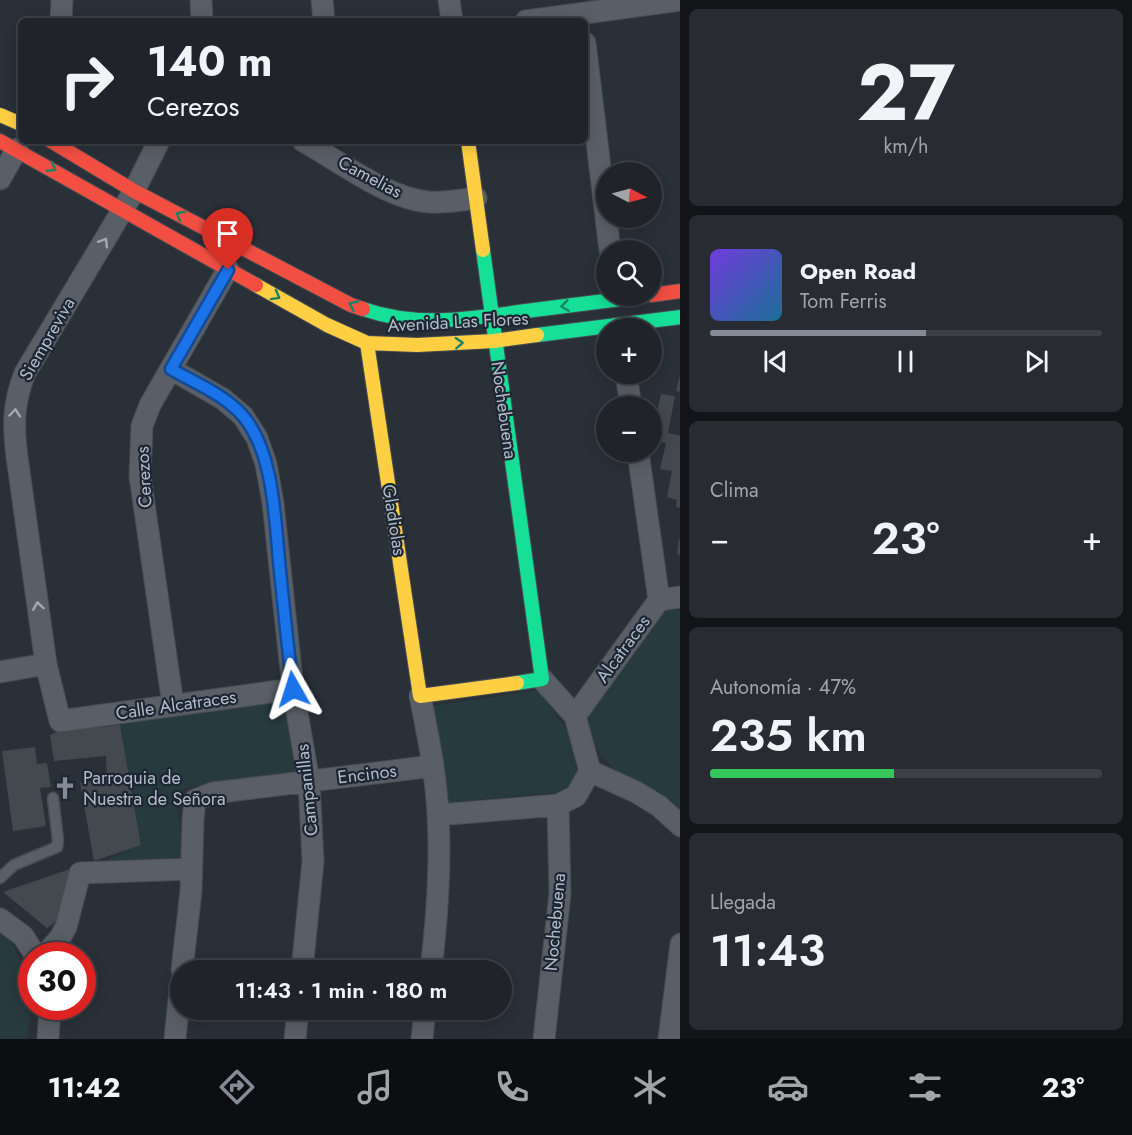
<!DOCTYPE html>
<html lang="es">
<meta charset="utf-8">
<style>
body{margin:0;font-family:Jost,sans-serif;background:#282c32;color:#f1f3f6;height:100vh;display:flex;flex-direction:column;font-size:22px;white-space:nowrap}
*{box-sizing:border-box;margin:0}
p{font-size:20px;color:#a2a4a8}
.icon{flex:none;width:33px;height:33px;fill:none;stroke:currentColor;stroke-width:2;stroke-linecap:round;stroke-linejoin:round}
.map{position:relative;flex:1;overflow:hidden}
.details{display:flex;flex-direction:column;gap:9px;padding:9px;background:#121417;width:452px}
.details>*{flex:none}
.hud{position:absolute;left:18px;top:18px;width:570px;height:126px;border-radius:9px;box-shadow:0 3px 15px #0003,0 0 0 2px #3d4147;background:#20242a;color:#f1f3f6;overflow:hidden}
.needle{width:39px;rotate:96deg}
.buttons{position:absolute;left:596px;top:162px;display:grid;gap:12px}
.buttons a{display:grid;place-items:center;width:66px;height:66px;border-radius:50%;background:#20242a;box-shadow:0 3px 15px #0003,0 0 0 2px #3d4147;font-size:30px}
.speed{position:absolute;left:18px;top:942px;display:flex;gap:12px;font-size:30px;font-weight:700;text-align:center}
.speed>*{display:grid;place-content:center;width:78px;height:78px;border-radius:50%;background:#20242a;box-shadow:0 3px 15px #0003,0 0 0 2px #3d4147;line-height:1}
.speed .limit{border:9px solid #d22;background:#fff;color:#111}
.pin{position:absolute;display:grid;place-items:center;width:51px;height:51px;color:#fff;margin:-62px -26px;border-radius:50% 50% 50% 0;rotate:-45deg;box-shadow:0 0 6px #0007}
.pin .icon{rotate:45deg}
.me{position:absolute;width:66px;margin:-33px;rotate:354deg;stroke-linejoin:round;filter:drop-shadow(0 0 4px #0008)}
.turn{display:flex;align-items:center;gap:21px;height:126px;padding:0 30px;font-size:27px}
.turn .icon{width:78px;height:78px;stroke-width:2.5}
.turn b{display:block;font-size:42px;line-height:51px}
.big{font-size:45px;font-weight:600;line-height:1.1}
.details .widget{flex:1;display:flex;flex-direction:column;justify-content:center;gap:9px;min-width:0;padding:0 21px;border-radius:9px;background:#282c32}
.details .dial{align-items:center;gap:0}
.dial b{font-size:78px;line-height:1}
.song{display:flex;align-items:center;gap:18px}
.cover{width:72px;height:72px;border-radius:9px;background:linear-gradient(135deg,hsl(260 70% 55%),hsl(200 70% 35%))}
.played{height:6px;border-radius:3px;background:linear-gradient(90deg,#848b96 55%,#3d4147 55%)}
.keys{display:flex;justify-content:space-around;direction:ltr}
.heat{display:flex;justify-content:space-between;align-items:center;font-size:33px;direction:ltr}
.charge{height:9px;border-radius:4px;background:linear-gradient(90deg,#34c759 47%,#3d4147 0)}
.trip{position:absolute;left:170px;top:960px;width:342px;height:60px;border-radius:30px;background:#20242a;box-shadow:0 3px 15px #0003,0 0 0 2px #3d4147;font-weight:600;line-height:60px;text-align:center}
.tab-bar{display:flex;height:96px;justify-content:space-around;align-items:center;background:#0d0e11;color:#a2a4a8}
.tab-bar .icon{width:42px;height:42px}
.tab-bar .on{color:#848b96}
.tab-bar b{font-size:27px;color:#f1f3f6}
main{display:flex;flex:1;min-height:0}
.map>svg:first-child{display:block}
.green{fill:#273a3e}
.building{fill:#444950}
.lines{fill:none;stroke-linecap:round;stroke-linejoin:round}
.lane-casing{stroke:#484c53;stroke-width:13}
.street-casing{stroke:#484c53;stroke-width:23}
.fast-casing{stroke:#484c53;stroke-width:16}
.slow-casing{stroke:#484c53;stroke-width:16}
.jam-casing{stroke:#484c53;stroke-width:16}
.lane{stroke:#5a5e66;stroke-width:10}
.street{stroke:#5a5e66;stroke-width:21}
.fast{stroke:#16e098;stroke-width:14}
.slow{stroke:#ffcf43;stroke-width:14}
.jam{stroke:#f24e42;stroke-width:14}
.oneway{stroke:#1a8366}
.oneway2{stroke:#a2a9b5}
.route-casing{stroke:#114b97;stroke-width:15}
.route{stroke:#1a73e8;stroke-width:10}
.labels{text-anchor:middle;stroke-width:4.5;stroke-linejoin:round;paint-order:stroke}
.street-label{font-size:18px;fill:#b4bcc9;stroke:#1d2633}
.poi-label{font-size:18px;fill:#b4bcc9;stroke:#1d2633;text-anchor:start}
</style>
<main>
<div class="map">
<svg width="681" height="1039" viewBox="0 0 681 1039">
<rect width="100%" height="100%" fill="#2a3038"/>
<path class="green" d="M 680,610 L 680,816 C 648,794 577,758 590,710 L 659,612 Z
M 539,690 L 579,749 L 577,782 L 571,791 L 444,803 L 433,706 Z
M 291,699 L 301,772 L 185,788 L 176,799 L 184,857 L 105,861 L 141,844 L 120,725 L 181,713 Z
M 0,934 L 12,942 L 25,970 L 31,1010 L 27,1039 L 0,1039 Z"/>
<path class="building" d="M 680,375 L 681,375 L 681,392 L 676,391 Z
M 661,394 L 675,396 L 668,433 L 681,436 L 681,508 L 676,507 L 677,500 L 667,497 L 672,471 L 660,469 L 666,443 L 651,440 Z
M 679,539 L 681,539 L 681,555 L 677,554 Z
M 120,725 L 141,845 L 94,861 L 80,783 L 107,778 L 106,756 L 54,761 L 50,735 L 57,732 Z
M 35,747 L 37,764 L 47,763 L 51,787 L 40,788 L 46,826 L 13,831 L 2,751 Z
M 70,869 L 62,917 L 47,928 L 3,892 Z"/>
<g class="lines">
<g class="lane-casing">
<path id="lane" d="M 0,878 L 14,865 L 57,847 L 58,840 L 53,798"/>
</g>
<g class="street-casing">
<path id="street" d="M 201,0 L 202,21
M 322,0 L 324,21
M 449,0 L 452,21
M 61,21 L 62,0
M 526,21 L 681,0
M 585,43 L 606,217
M 159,141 L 134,191 L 25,373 C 13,403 13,425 17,457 L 46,664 L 60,721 L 293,689
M 303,141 C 339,161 388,199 429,202 C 444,203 461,200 476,198
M 0,179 L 17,149
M 606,218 L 610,250
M 171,369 L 223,399 L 243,416 L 257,438 L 266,464 L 273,503 L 293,689 L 309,782 L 313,861 L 302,970
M 626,374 L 631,406
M 638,452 L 659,600
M 0,672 L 46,664
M 420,696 C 428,735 436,775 438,814 C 441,866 437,919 431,970
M 173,705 L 140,476 L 142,426 L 150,405 L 228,269
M 575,716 L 659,600 L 681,597
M 590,771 L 636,792 L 659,806 L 681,826
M 438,815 L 558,805 L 576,796 L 590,771 L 575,716 L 542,679
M 0,919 L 23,936 L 36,956
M 44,956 L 60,938 L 66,927 L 80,873 L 191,869
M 182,970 L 191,891 L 193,820 L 195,800 L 213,793 L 433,766
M 48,1039 L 50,1006
M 175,1039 L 180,989
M 295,1039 L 298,1010
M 422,1039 L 425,1010
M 544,1039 L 560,894 L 558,805
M 669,1039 L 681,944"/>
</g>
<g class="fast-casing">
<path id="fast" d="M 483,250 L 542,679 L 517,683
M 363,309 C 418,328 470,319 526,311 C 565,306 605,301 644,296
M 537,335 L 681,317"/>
</g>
<g class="slow-casing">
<path id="slow" d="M 0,115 L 21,124
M 468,141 L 483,250
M 256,285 L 327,325 L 367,343 L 417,345 L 494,341 L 537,335
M 367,343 L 420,696 L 517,683"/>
</g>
<g class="jam-casing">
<path id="jam" d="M 0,141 L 256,285
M 51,141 L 134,191 L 351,305 L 363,309
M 651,295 L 681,291"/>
</g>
<use href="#lane" class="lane"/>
<use href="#street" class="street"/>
<use href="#fast" class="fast"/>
<use href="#slow" class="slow"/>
<use href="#jam" class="jam"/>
</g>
<defs><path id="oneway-chevron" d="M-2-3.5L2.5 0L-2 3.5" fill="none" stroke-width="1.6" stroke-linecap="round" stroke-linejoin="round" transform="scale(1.5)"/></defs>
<g class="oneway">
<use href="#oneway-chevron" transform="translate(52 168) rotate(30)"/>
<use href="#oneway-chevron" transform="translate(180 215) rotate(-152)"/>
<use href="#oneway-chevron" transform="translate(276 296) rotate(29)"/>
<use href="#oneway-chevron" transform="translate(353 305) rotate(-155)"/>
<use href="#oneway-chevron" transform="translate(565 306) rotate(172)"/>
<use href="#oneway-chevron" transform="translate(459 343) rotate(-3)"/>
</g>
<g class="oneway2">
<use href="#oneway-chevron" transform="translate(104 242) rotate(-59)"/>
<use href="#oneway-chevron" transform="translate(15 413) rotate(-85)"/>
<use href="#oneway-chevron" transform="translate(38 606) rotate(-98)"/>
</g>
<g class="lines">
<g class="route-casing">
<path id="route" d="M 228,270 L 171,369 C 195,383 225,395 243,416 C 275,453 275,525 280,571 C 284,610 288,650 293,689"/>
</g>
<use href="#route" class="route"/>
</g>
<defs>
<g id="church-bare" transform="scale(1.8)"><path d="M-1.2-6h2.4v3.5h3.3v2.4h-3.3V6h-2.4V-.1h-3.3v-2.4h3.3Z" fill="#848b96" stroke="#1d2633" stroke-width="2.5" paint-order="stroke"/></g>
</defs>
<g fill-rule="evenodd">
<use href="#church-bare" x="65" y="788"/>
</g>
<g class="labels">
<g class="street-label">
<text transform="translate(370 177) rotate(28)" y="6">Camelias</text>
<text transform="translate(458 322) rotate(-3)" y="6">Avenida Las Flores</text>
<text transform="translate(47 339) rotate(-60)" y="6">Siempreviva</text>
<text transform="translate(504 410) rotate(82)" y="6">Nochebuena</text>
<text transform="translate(144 477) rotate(-93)" y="6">Cerezos</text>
<text transform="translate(394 520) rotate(81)" y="6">Gladiolas</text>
<text transform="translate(623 649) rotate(-54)" y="6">Alcatraces</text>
<text transform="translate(176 705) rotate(-8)" y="6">Calle Alcatraces</text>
<text transform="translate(367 774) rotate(-7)" y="6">Encinos</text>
<text transform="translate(307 790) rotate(-96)" y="6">Campanillas</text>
<text transform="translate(555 922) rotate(-85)" y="6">Nochebuena</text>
</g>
<g class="poi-label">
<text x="83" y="784">Parroquia de<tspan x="83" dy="21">Nuestra de Señora</tspan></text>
</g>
</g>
</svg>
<div class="buttons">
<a><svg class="needle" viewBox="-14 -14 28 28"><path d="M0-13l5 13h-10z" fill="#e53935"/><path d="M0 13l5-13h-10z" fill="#a2a4a8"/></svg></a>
<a><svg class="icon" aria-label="search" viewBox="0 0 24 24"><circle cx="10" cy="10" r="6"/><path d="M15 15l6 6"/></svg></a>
<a>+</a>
<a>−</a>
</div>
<div class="speed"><div class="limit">30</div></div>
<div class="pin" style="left:228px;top:270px;background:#d93025"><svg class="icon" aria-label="arrive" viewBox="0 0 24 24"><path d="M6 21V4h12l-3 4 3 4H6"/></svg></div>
<svg class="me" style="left:293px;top:689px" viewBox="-20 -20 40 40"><path d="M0-17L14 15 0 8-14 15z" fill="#1a73e8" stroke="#fff" stroke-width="4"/></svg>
<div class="trip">11:43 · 1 min · 180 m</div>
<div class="hud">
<div class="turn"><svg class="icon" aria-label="right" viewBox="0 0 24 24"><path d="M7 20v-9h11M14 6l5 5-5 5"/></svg><div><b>140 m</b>Cerezos</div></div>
</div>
</div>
<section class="details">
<div class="widget dial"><b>27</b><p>km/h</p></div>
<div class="widget">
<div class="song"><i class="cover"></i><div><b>Open Road</b><p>Tom Ferris</p></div></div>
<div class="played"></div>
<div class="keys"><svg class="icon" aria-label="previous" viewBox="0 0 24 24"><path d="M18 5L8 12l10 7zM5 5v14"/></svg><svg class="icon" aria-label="pause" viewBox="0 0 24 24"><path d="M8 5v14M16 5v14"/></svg><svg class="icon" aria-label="next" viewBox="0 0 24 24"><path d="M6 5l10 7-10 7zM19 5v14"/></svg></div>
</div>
<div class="widget"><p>Clima</p>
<div class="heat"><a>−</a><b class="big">23°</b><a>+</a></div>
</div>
<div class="widget"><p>Autonomía · 47%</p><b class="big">235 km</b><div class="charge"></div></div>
<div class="widget"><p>Llegada</p><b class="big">11:43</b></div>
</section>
</main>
<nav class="tab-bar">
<b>11:42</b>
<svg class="icon on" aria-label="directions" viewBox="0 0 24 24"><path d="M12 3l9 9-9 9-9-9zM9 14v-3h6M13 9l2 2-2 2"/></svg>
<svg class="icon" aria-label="music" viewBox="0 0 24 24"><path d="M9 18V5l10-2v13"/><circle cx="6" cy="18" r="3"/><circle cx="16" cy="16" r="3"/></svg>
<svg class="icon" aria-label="phone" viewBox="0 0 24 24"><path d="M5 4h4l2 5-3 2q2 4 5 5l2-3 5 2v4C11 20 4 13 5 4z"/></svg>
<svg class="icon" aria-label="climate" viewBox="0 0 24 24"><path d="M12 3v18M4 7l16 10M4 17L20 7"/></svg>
<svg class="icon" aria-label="car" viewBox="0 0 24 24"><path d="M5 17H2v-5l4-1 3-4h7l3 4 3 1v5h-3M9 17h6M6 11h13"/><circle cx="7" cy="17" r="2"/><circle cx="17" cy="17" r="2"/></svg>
<svg class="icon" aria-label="filters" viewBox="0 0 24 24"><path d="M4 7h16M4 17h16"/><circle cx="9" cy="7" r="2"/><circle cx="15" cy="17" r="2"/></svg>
<b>23°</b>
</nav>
